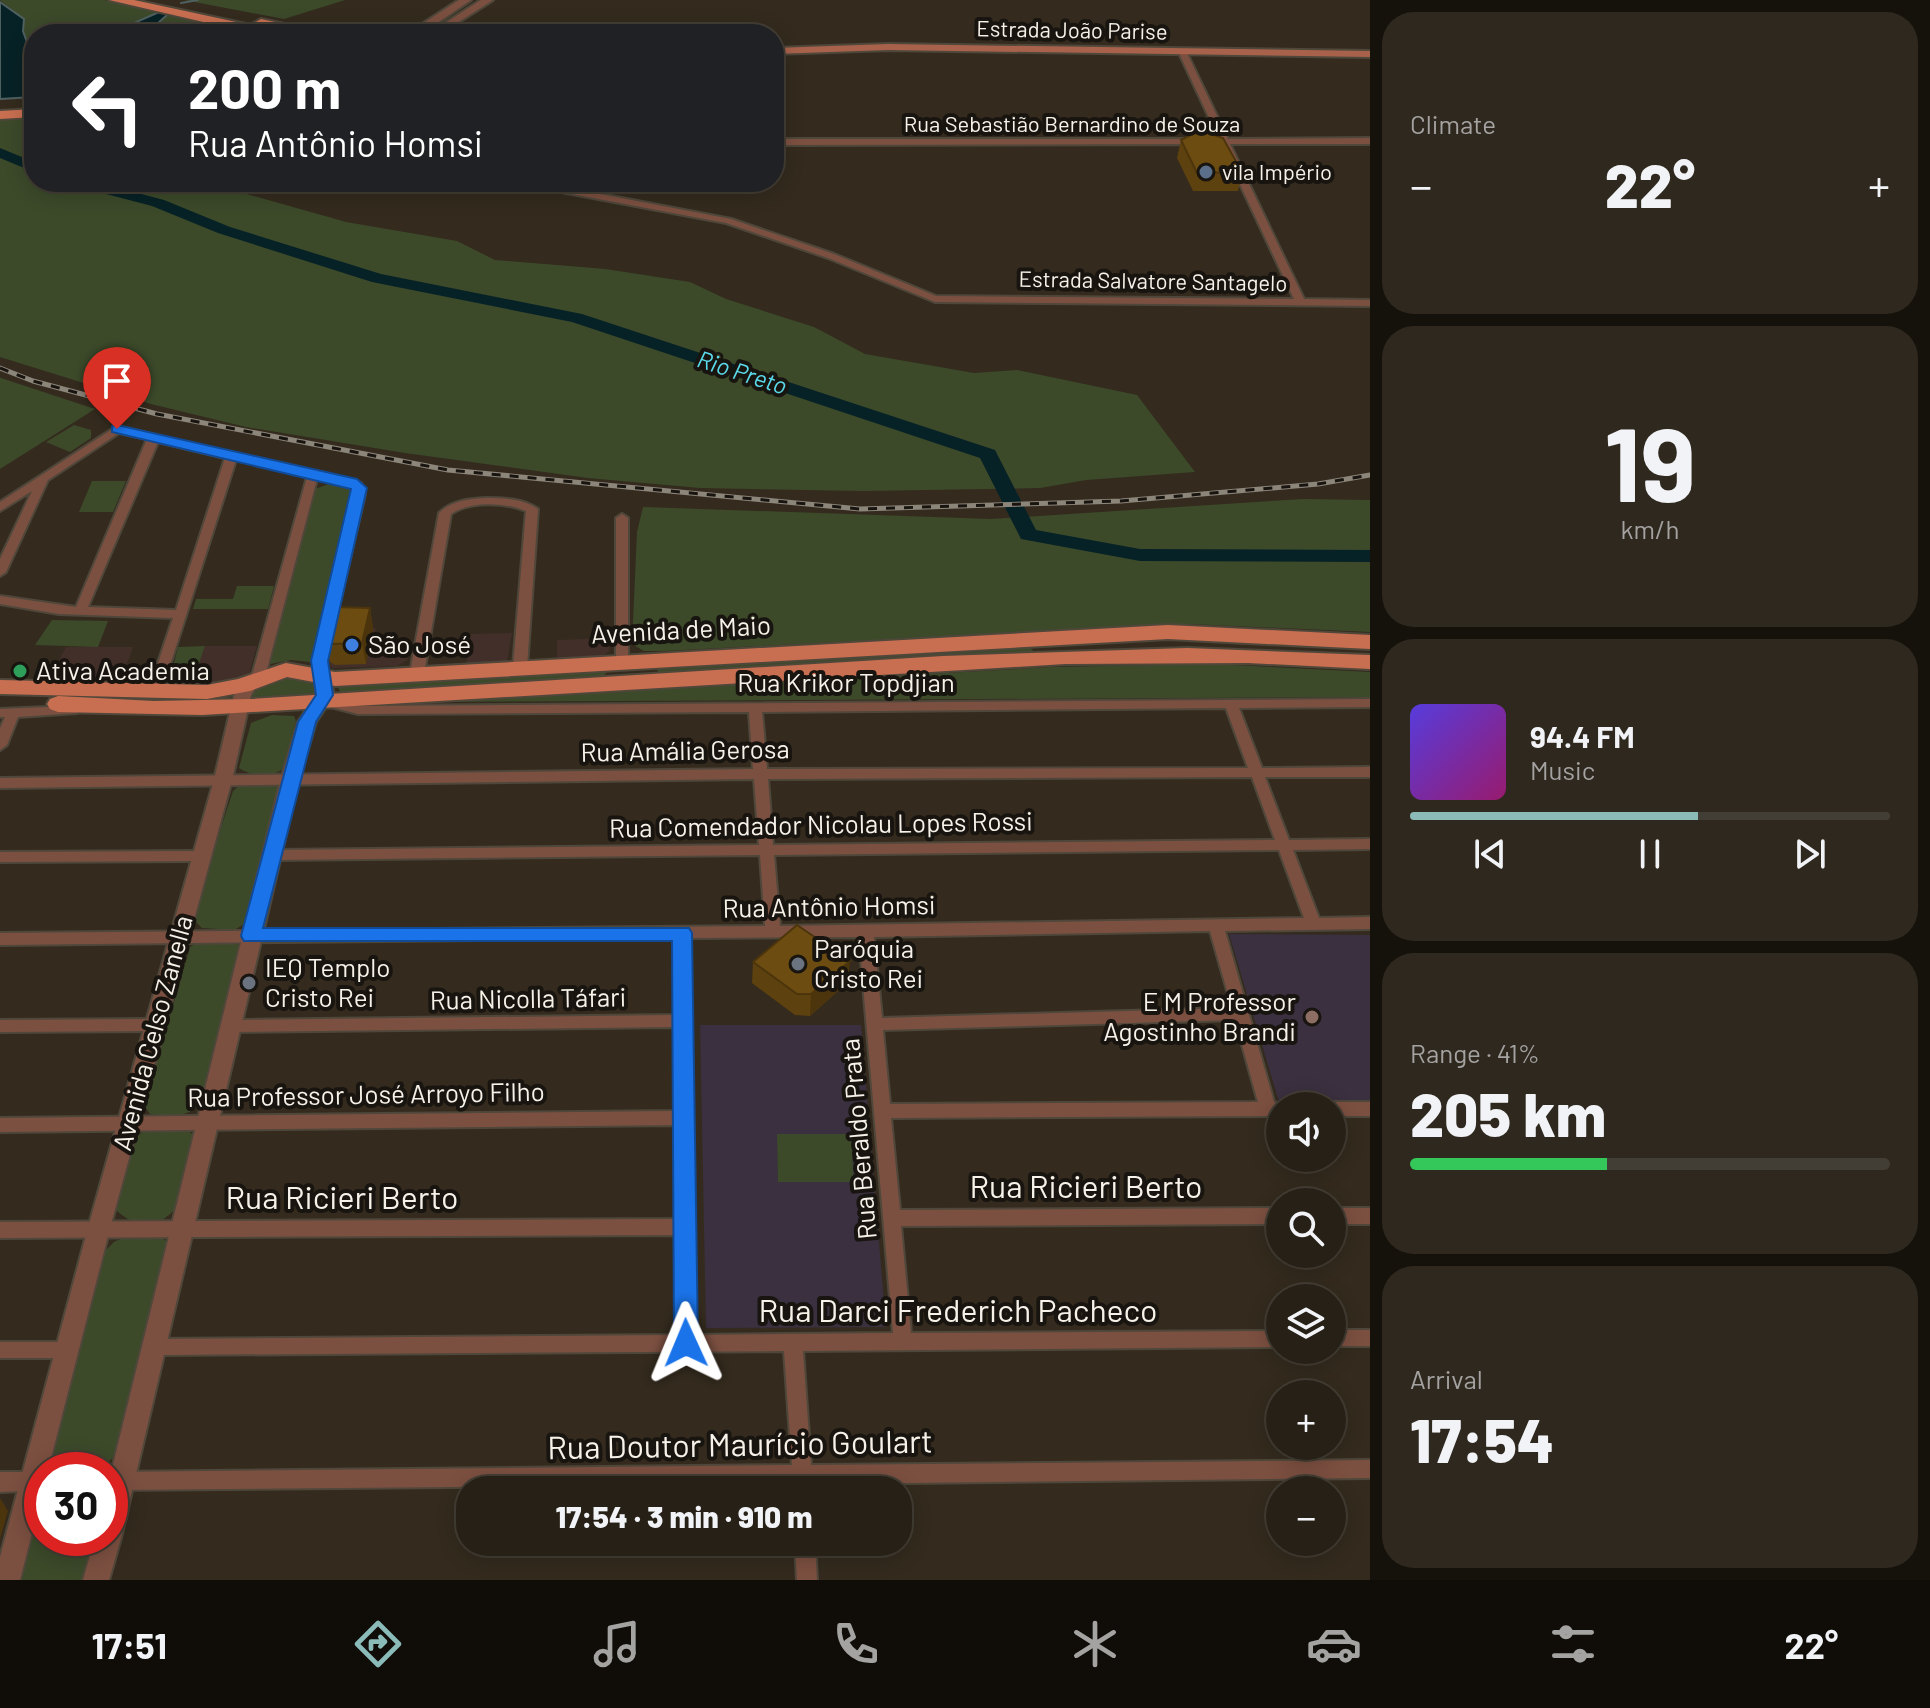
<!DOCTYPE html>
<meta charset="utf-8">
<style>
body{margin:0;font-family:Barlow,sans-serif;background:#2f281f;color:#f1f3f6;height:100vh;display:flex;flex-direction:column;font-size:30px;white-space:nowrap}
*{box-sizing:border-box;margin:0}
p{font-size:26px;color:#a4a3a1}
.icon{flex:none;width:44px;height:44px;fill:none;stroke:currentColor;stroke-width:2;stroke-linecap:round;stroke-linejoin:round}
.map{position:relative;flex:1;overflow:hidden}
.details{display:flex;flex-direction:column;gap:12px;padding:12px;background:#15120c;width:560px}
.details>*{flex:none}
.hud{position:absolute;left:24px;top:24px;width:760px;height:168px;border-radius:32px;box-shadow:0 4px 20px #0003,0 0 0 2px #433e35;background:#202124;color:#fff;overflow:hidden}
.buttons{position:absolute;left:1266px;top:1092px;display:grid;gap:16px}
.buttons a{display:grid;place-items:center;width:80px;height:80px;border-radius:50%;background:#272016;box-shadow:0 4px 20px #0003,0 0 0 2px #433e35;font-size:40px}
.speed{position:absolute;left:24px;top:1452px;display:flex;gap:16px;font-size:40px;font-weight:700;text-align:center}
.speed>*{display:grid;place-content:center;width:104px;height:104px;border-radius:50%;background:#272016;box-shadow:0 4px 20px #0003,0 0 0 2px #433e35;line-height:1}
.speed .limit{border:12px solid #d22;background:#fff;color:#111}
.pin{position:absolute;display:grid;place-items:center;width:68px;height:68px;color:#fff;margin:-82px -34px;border-radius:50% 50% 50% 0;rotate:-45deg;box-shadow:0 0 8px #0007}
.pin .icon{rotate:45deg}
.me{position:absolute;width:88px;margin:-44px;rotate:359deg;stroke-linejoin:round;filter:drop-shadow(0 0 6px #0008)}
.turn{display:flex;align-items:center;gap:28px;height:168px;padding:0 32px;font-size:36px}
.turn .icon{width:104px;height:104px;stroke-width:2.5}
.turn b{display:block;font-size:56px;line-height:68px}
.big{font-size:60px;font-weight:800;line-height:1.1}
.details .tile{flex:1;display:flex;flex-direction:column;justify-content:center;gap:12px;min-width:0;padding:0 28px;border-radius:32px;background:#2f281f}
.details .dial{align-items:center;gap:0}
.dial b{font-size:104px;line-height:1}
.song{display:flex;align-items:center;gap:24px}
.cover{width:96px;height:96px;border-radius:12px;background:linear-gradient(135deg,hsl(250 70% 55%),hsl(320 70% 35%))}
.played{height:8px;border-radius:4px;background:linear-gradient(90deg,#8bbbb9 60%,#433e35 60%)}
.keys{display:flex;justify-content:space-around;direction:ltr}
.heat{display:flex;justify-content:space-between;align-items:center;font-size:44px;direction:ltr}
.charge{height:12px;border-radius:6px;background:linear-gradient(90deg,#34c759 41%,#433e35 0)}
.trip{position:absolute;left:456px;top:1476px;width:456px;height:80px;border-radius:32px;background:#272016;box-shadow:0 4px 20px #0003,0 0 0 2px #433e35;font-weight:800;line-height:80px;text-align:center}
.menu{display:flex;height:128px;justify-content:space-around;align-items:center;background:#100d09;color:#a4a3a1}
.menu .icon{width:56px;height:56px}
.menu .active{color:#8bbbb9}
.menu b{font-size:36px;color:#f1f3f6}
main{display:flex;flex:1;min-height:0}
.map>svg:first-child{display:block}
.commercial{fill:#422f2a}
.education{fill:#3a303f}
.green{fill:#3c4a2a}
.water{fill:#072226;stroke:#4f6060;stroke-width:2}
.lines{fill:none;stroke-linecap:round;stroke-linejoin:round}
.stream{stroke:#4f6060;stroke-width:2}
.river{fill:#072226;fill-rule:evenodd}
.minor-casing{stroke:#4f473a;stroke-width:4}
.tertiary-casing{stroke:#4f473a;stroke-width:4}
.secondary-casing{stroke:#4f473a;stroke-width:4}
.primary-casing{stroke:#4f473a;stroke-width:4}
.minor{fill:#7c5041;fill-rule:evenodd}
.tertiary{fill:#7c5041;fill-rule:evenodd}
.secondary{fill:#a8624b;fill-rule:evenodd}
.primary{fill:#c96f51;fill-rule:evenodd}
.rail-casing{stroke:#8c857a;stroke-width:5}
.rail{stroke:#18140f;stroke-width:3;stroke-dasharray:9;stroke-linecap:butt}
.wall{fill:#5d410f}
.shaded-wall{fill:#4c350c}
.building{fill:#6c4c11;stroke:#4c350c;stroke-width:2}
.route{fill:#1a73e8;stroke:#114b97;stroke-width:2}
.service-dot{fill:#5c6f8a;stroke:#18140f;stroke-width:3}
.shop-dot{fill:#3f7fe0;stroke:#18140f;stroke-width:3}
.leisure-dot{fill:#2e9e5b;stroke:#18140f;stroke-width:3}
.worship-dot{fill:#6b7280;stroke:#18140f;stroke-width:3}
.education-dot{fill:#8d6e63;stroke:#18140f;stroke-width:3}
.labels{text-anchor:middle;stroke-width:8;stroke-linejoin:round;paint-order:stroke}
.far-street-label{font-size:22px;fill:#f7f2e9;stroke:#18140f}
.far-poi-label{font-size:22px;fill:#f7f2e9;stroke:#18140f;text-anchor:start}
.far-water-label{font-size:24px;font-style:italic;fill:#5adaea;stroke:#18140f}
.street-label{font-size:26px;fill:#f7f2e9;stroke:#18140f}
.poi-label{font-size:26px;fill:#f7f2e9;stroke:#18140f;text-anchor:start}
.near-street-label{font-size:32px;fill:#f7f2e9;stroke:#18140f}
</style>
<main>
<div class="map">
<svg width="1370" height="1580" viewBox="0 0 1370 1580">
<rect width="100%" height="100%" fill="#342b1e"/>
<path class="commercial" d="M 334,628 L 376,628 L 371,652 L 409,652 L 407,660 L 397,666 L 332,668 L 327,662 Z
M 512,633 L 507,661 L 501,665 L 466,666 L 471,634 Z
M 610,638 L 609,651 L 604,655 L 590,660 L 557,661 L 557,640 Z
M 205,646 L 257,646 L 249,674 L 230,684 L 192,684 Z
M 66,647 L 133,647 L 119,686 L 47,684 Z"/>
<path class="education" d="M 1229,934 L 1370,935 L 1370,1100 L 1279,1102 Z
M 700,1025 L 861,1025 L 886,1327 L 706,1328 Z"/>
<path class="green" d="M 0,0 L 105,0 L 159,12 L 109,34 L 34,34 L 34,47 L 28,45 L 23,31 L 24,19 Z
M 184,0 L 345,0 L 284,19 Z
M 168,14 L 242,34 L 192,34 L 158,23 Z
M 24,118 L 34,123 L 34,182 L 172,182 L 186,187 L 205,185 L 236,191 L 346,222 L 457,241 L 495,260 L 605,269 L 690,282 L 726,299 L 814,327 L 865,354 L 974,373 L 1017,370 L 1137,395 L 1195,472 L 1086,480 L 1040,488 L 864,491 L 700,488 L 588,478 L 405,453 L 246,427 L 151,404 L 0,357 L 0,119 Z
M 0,377 L 1,378 L 95,409 L 0,469 Z
M 74,425 L 91,430 L 91,438 L 70,452 L 46,442 Z
M 92,481 L 126,481 L 113,512 L 79,512 Z
M 334,482 L 355,492 L 310,662 L 291,660 L 265,665 L 315,489 Z
M 1303,499 L 1370,500 L 1370,632 L 1190,624 L 664,651 L 644,651 L 632,644 L 637,532 L 643,507 L 991,519 Z
M 237,586 L 274,586 L 268,609 L 193,609 L 196,599 L 233,599 Z
M 52,620 L 108,621 L 98,647 L 35,645 Z
M 1026,642 L 1034,652 L 660,674 L 655,667 Z
M 205,646 L 192,684 L 176,681 L 171,675 L 178,647 Z
M 1210,664 L 1370,672 L 1370,697 L 426,702 L 1052,667 Z
M 608,670 L 603,677 L 341,693 L 335,683 Z
M 301,675 L 316,683 L 320,697 L 249,702 C 255,677 279,678 301,675 Z
M 272,715 L 294,716 L 296,721 L 283,769 C 270,778 252,777 239,768 L 251,723 Z
M 269,781 L 282,786 L 248,922 L 234,930 L 202,928 L 195,921 L 201,889 L 233,791 L 242,783 Z
M 198,942 L 233,942 L 240,946 L 241,953 L 206,1099 C 190,1117 173,1118 150,1114 L 144,1105 L 190,947 Z
M 186,1128 L 196,1138 C 190,1167 189,1207 160,1221 C 141,1229 128,1221 115,1209 L 137,1136 L 147,1129 Z
M 777,1134 L 851,1134 L 854,1182 L 778,1182 Z
M 129,1235 L 161,1237 L 171,1245 L 121,1447 C 102,1476 89,1470 57,1470 L 46,1457 L 104,1252 L 114,1242 Z
M 42,1499 L 42,1538 L 94,1538 L 84,1580 L 17,1580 L 34,1508 Z"/>
<path class="water" d="M 0,2 L 24,19 L 23,31 L 28,45 L 34,47 L 33,97 L 0,99 Z
M 159,12 L 168,14 L 158,23 L 192,34 L 109,34 Z"/>
<g class="lines">
<path class="stream" d="M 181,3 L 198,0"/>
<path class="river" d="M 0,148 L 34,162 L 34,172 L 0,158 Z
M 70,182 L 96,182 L 164,200 L 230,227 L 381,274 L 582,314 L 995,450 L 1036,530 L 1140,549 L 1370,550 L 1370,562 L 1140,561 L 1021,539 L 980,458 L 572,322 L 372,282 L 218,233 L 152,206 L 72,185 Z"/>
<g class="minor-casing">
<path id="minor" d="M 1179,49 L 1186,51 L 1228,139 L 1370,138 L 1370,144 L 1230,144 L 1304,299 L 1370,300 L 1370,306 L 935,302 L 828,258 L 726,223 L 524,185 L 519,182 L 538,182 L 731,219 L 834,254 L 936,296 L 1294,299 L 1221,144 L 774,145 L 774,139 L 1219,139 L 1178,51 Z
M 117,426 L 361,483 L 365,494 L 326,661 L 329,677 L 327,680 L 317,680 L 314,661 L 353,494 L 352,487 L 317,479 L 266,673 L 258,683 L 253,684 L 246,680 L 253,672 L 307,477 L 236,460 L 161,693 L 151,693 L 149,690 L 173,618 L 59,614 L 0,604 L 0,596 L 76,607 L 147,439 L 119,433 L 48,480 L 6,572 L 0,576 L 0,559 L 32,491 L 0,511 L 0,502 ZM 158,442 L 225,458 L 176,610 L 88,607 Z
M 487,498 C 505,498 524,499 538,509 L 527,667 L 520,671 L 513,667 L 526,511 C 505,502 469,501 451,514 L 424,673 L 422,676 L 412,676 L 410,673 L 439,513 C 452,500 470,499 487,498 Z
M 622,514 L 628,518 L 628,661 L 622,665 L 616,661 L 616,518 Z
M 324,697 L 358,706 L 1370,699 L 1370,707 L 1239,708 L 1262,768 L 1370,767 L 1370,777 L 1265,777 L 1289,840 L 1370,839 L 1370,849 L 1293,850 L 1319,918 L 1370,917 L 1370,929 L 1225,931 L 1274,1102 L 1287,1106 L 1280,1106 L 1280,1116 L 891,1118 L 900,1210 L 1280,1208 L 1280,1224 L 901,1226 L 911,1333 L 1280,1331 L 1280,1347 L 803,1351 L 811,1465 L 1370,1460 L 1370,1478 L 812,1484 L 813,1490 L 793,1490 L 793,1484 L 110,1490 L 110,1472 L 792,1465 L 784,1351 L 156,1355 L 149,1353 L 147,1347 L 149,1341 L 156,1339 L 677,1335 L 676,1235 L 0,1238 L 0,1222 L 676,1219 L 676,1125 L 0,1132 L 0,1118 L 675,1111 L 675,1027 L 230,1032 L 224,1030 L 222,1026 L 224,1022 L 230,1020 L 675,1015 L 674,938 L 0,945 L 0,933 L 765,926 L 760,855 L 273,860 L 268,859 L 266,855 L 268,851 L 273,850 L 759,845 L 754,779 L 0,788 L 0,778 L 753,769 L 749,712 L 358,714 L 319,704 L 317,701 L 319,698 ZM 1226,708 L 1248,768 L 767,769 L 762,712 ZM 1252,777 L 1275,840 L 773,845 L 768,779 ZM 1279,850 L 1304,918 L 780,926 L 774,855 ZM 1210,931 L 1232,1008 L 882,1018 L 874,937 ZM 859,937 L 893,1333 L 695,1335 L 690,938 ZM 1235,1020 L 1258,1102 L 890,1104 L 883,1030 Z
M 72,706 L 77,707 L 79,710 L 77,713 L 18,717 L 7,745 L 0,750 L 0,728 L 5,717 L 0,717 L 0,709 Z
M 201,851 L 206,852 L 208,856 L 206,860 L 201,861 L 0,862 L 0,852 Z
M 156,1019 L 162,1021 L 164,1025 L 162,1029 L 156,1031 L 0,1032 L 0,1020 Z
M 1332,1102 L 1370,1102 L 1370,1116 L 1332,1116 L 1332,1106 L 1325,1106 Z
M 1332,1208 L 1370,1208 L 1370,1224 L 1332,1224 Z
M 1332,1330 L 1370,1330 L 1370,1346 L 1332,1346 Z
M 0,1342 L 69,1342 L 76,1344 L 78,1350 L 76,1356 L 69,1358 L 0,1358 Z
M 0,1472 L 42,1472 L 42,1490 L 0,1492 Z
M 795,1542 L 815,1542 L 817,1580 L 797,1580 Z"/>
</g>
<g class="tertiary-casing">
<path id="tertiary" d="M 459,0 L 471,0 L 427,30 L 401,34 L 419,26 Z
M 481,0 L 493,0 L 440,34 L 428,34 Z
M 322,672 L 330,677 L 334,695 L 316,722 L 299,779 L 121,1538 L 109,1580 L 83,1580 L 95,1538 L 110,1538 L 110,1477 L 281,779 L 298,722 L 316,695 L 314,677 Z
M 253,675 L 261,680 L 251,695 L 232,780 L 110,1228 L 48,1470 L 42,1470 L 42,1494 L 20,1580 L 0,1580 L 0,1557 L 88,1228 L 214,780 L 234,695 L 247,676 Z"/>
</g>
<g class="secondary-casing">
<path id="secondary" d="M 888,44 L 1370,51 L 1370,57 L 888,50 L 774,54 L 774,48 Z"/>
</g>
<g class="primary-casing">
<path id="primary" d="M 109,0 L 134,0 L 274,30 L 281,34 L 255,34 Z
M 261,19 L 318,31 L 320,34 L 294,34 L 256,26 L 254,23 Z
M 34,109 L 34,117 L 0,119 L 0,111 Z
M 1168,625 L 1370,635 L 1370,649 L 1168,639 L 335,686 L 287,677 L 250,691 L 207,699 L 0,694 L 0,680 L 207,685 L 238,679 L 286,663 L 335,672 Z
M 1187,648 L 1370,655 L 1370,669 L 1248,663 L 1065,664 L 202,715 L 58,712 L 50,709 L 47,704 L 50,699 L 58,696 L 154,701 L 250,699 L 943,656 Z"/>
</g>
<use href="#minor" class="minor"/>
<use href="#tertiary" class="tertiary"/>
<use href="#secondary" class="secondary"/>
<use href="#primary" class="primary"/>
<g class="rail-casing">
<path id="rail" d="M 0,368 L 33,381 L 157,414 L 448,470 L 860,509 L 1121,501 L 1318,484 L 1370,475"/>
</g>
<use href="#rail" class="rail"/>
</g>
<path class="wall" d="M 1181,140 L 1242,172 L 1238,191 L 1193,191 L 1177,158 Z
M 370,608 L 373,629 L 366,664 L 335,665 L 330,662 L 326,641 Z
M 753,962 L 848,982 L 810,1016 L 795,1015 L 752,983 Z"/>
<path class="shaded-wall" d="M 370,608 L 373,629 L 366,664 L 362,643 Z
M 850,961 L 848,982 L 810,1016 L 811,994 Z
M 0,1498 L 8,1511 L 0,1539 Z"/>
<path class="building" d="M 1200,130 L 1223,138 L 1242,172 L 1197,173 L 1181,140 Z
M 334,607 L 370,608 L 362,643 L 331,644 L 326,641 Z
M 797,925 L 850,961 L 811,994 L 797,994 L 753,962 Z"/>
<path class="route" d="M 117,425 L 357,479 L 367,488 L 328,661 L 333,695 L 316,722 L 263,928 L 689,928 L 692,933 L 698,1343 L 694,1351 L 686,1354 L 678,1351 L 674,1343 L 672,941 L 244,941 L 241,936 L 298,722 L 316,695 L 311,661 L 351,489 L 112,432 L 112,426 Z"/>
<circle class="service-dot" cx="1206" cy="172" r="8"/>
<circle class="shop-dot" cx="352" cy="645" r="8"/>
<circle class="leisure-dot" cx="20" cy="671" r="8"/>
<g class="worship-dot">
<circle cx="798" cy="964" r="8"/>
<circle cx="249" cy="983" r="8"/>
</g>
<circle class="education-dot" cx="1312" cy="1017" r="8"/>
<g class="labels">
<g class="far-street-label">
<text transform="translate(1072 30) rotate(1)" y="8">Estrada João Parise</text>
<text x="1072" y="132">Rua Sebastião Bernardino de Souza</text>
<text transform="translate(1153 281) rotate(1)" y="8">Estrada Salvatore Santagelo</text>
</g>
<g class="far-poi-label">
<text x="1222" y="180">vila Império</text>
</g>
<g class="far-water-label">
<text transform="translate(742 373) rotate(18)" y="8">Rio Preto</text>
</g>
<g class="street-label">
<text transform="translate(681 630) rotate(-3)" y="9">Avenida de Maio</text>
<text x="846" y="692">Rua Krikor Topdjian</text>
<text transform="translate(685 751) rotate(-1)" y="9">Rua Amália Gerosa</text>
<text transform="translate(821 825) rotate(-1)" y="9">Rua Comendador Nicolau Lopes Rossi</text>
<text transform="translate(829 907) rotate(-1)" y="9">Rua Antônio Homsi</text>
<text transform="translate(528 999) rotate(-1)" y="9">Rua Nicolla Táfari</text>
<text transform="translate(153 1033) rotate(-75)" y="9">Avenida Celso Zanella</text>
<text transform="translate(366 1095) rotate(-1)" y="9">Rua Professor José Arroyo Filho</text>
<text transform="translate(859 1139) rotate(-95)" y="9">Rua Beraldo Prata</text>
</g>
<g class="poi-label">
<text x="368" y="654">São José</text>
<text x="36" y="680">Ativa Academia</text>
<text x="814" y="958">Paróquia<tspan x="814" dy="30">Cristo Rei</tspan></text>
<text x="265" y="977">IEQ Templo<tspan x="265" dy="30">Cristo Rei</tspan></text>
<text x="1296" y="1011" text-anchor="end">E M Professor<tspan x="1296" dy="30">Agostinho Brandi</tspan></text>
</g>
<g class="near-street-label">
<text x="1086" y="1198">Rua Ricieri Berto</text>
<text x="342" y="1209">Rua Ricieri Berto</text>
<text x="958" y="1322">Rua Darci Frederich Pacheco</text>
<text transform="translate(740 1445) rotate(-1)" y="11">Rua Doutor Maurício Goulart</text>
</g>
</g>
</svg>
<div class="buttons">
<a><svg class="icon" aria-label="sound" viewBox="0 0 24 24"><path d="M4 9h4l5-4v14l-5-4H4zM17 9q2 3 0 6"/></svg></a>
<a><svg class="icon" aria-label="search" viewBox="0 0 24 24"><circle cx="10" cy="10" r="6"/><path d="M15 15l6 6"/></svg></a>
<a><svg class="icon" aria-label="layers" viewBox="0 0 24 24"><path d="M12 4l9 5-9 5-9-5zM3 14l9 5 9-5"/></svg></a>
<a>+</a>
<a>−</a>
</div>
<div class="speed"><div class="limit">30</div></div>
<div class="pin" style="left:117px;top:429px;background:#d93025"><svg class="icon" aria-label="arrive" viewBox="0 0 24 24"><path d="M6 21V4h12l-3 4 3 4H6"/></svg></div>
<svg class="me" style="left:686px;top:1343px" viewBox="-20 -20 40 40"><path d="M0-17L14 15 0 8-14 15z" fill="#1a73e8" stroke="#fff" stroke-width="4"/></svg>
<div class="trip">17:54 · 3 min · 910 m</div>
<div class="hud">
<div class="turn"><svg class="icon" aria-label="left" viewBox="0 0 24 24"><path d="M17 20v-9H6M10 6l-5 5 5 5"/></svg><div><b>200 m</b>Rua Antônio Homsi</div></div>
</div>
</div>
<section class="details">
<div class="tile"><p>Climate</p>
<div class="heat"><a>−</a><b class="big">22°</b><a>+</a></div>
</div>
<div class="tile dial"><b>19</b><p>km/h</p></div>
<div class="tile">
<div class="song"><i class="cover"></i><div><b>94.4 FM</b><p>Music</p></div></div>
<div class="played"></div>
<div class="keys"><svg class="icon" aria-label="previous" viewBox="0 0 24 24"><path d="M18 5L8 12l10 7zM5 5v14"/></svg><svg class="icon" aria-label="pause" viewBox="0 0 24 24"><path d="M8 5v14M16 5v14"/></svg><svg class="icon" aria-label="next" viewBox="0 0 24 24"><path d="M6 5l10 7-10 7zM19 5v14"/></svg></div>
</div>
<div class="tile"><p>Range · 41%</p><b class="big">205 km</b><div class="charge"></div></div>
<div class="tile"><p>Arrival</p><b class="big">17:54</b></div>
</section>
</main>
<nav class="menu">
<b>17:51</b>
<svg class="icon active" aria-label="directions" viewBox="0 0 24 24"><path d="M12 3l9 9-9 9-9-9zM9 14v-3h6M13 9l2 2-2 2"/></svg>
<svg class="icon" aria-label="music" viewBox="0 0 24 24"><path d="M9 18V5l10-2v13"/><circle cx="6" cy="18" r="3"/><circle cx="16" cy="16" r="3"/></svg>
<svg class="icon" aria-label="phone" viewBox="0 0 24 24"><path d="M5 4h4l2 5-3 2q2 4 5 5l2-3 5 2v4C11 20 4 13 5 4z"/></svg>
<svg class="icon" aria-label="climate" viewBox="0 0 24 24"><path d="M12 3v18M4 7l16 10M4 17L20 7"/></svg>
<svg class="icon" aria-label="car" viewBox="0 0 24 24"><path d="M5 17H2v-5l4-1 3-4h7l3 4 3 1v5h-3M9 17h6M6 11h13"/><circle cx="7" cy="17" r="2"/><circle cx="17" cy="17" r="2"/></svg>
<svg class="icon" aria-label="filters" viewBox="0 0 24 24"><path d="M4 7h16M4 17h16"/><circle cx="9" cy="7" r="2"/><circle cx="15" cy="17" r="2"/></svg>
<b>22°</b>
</nav>
